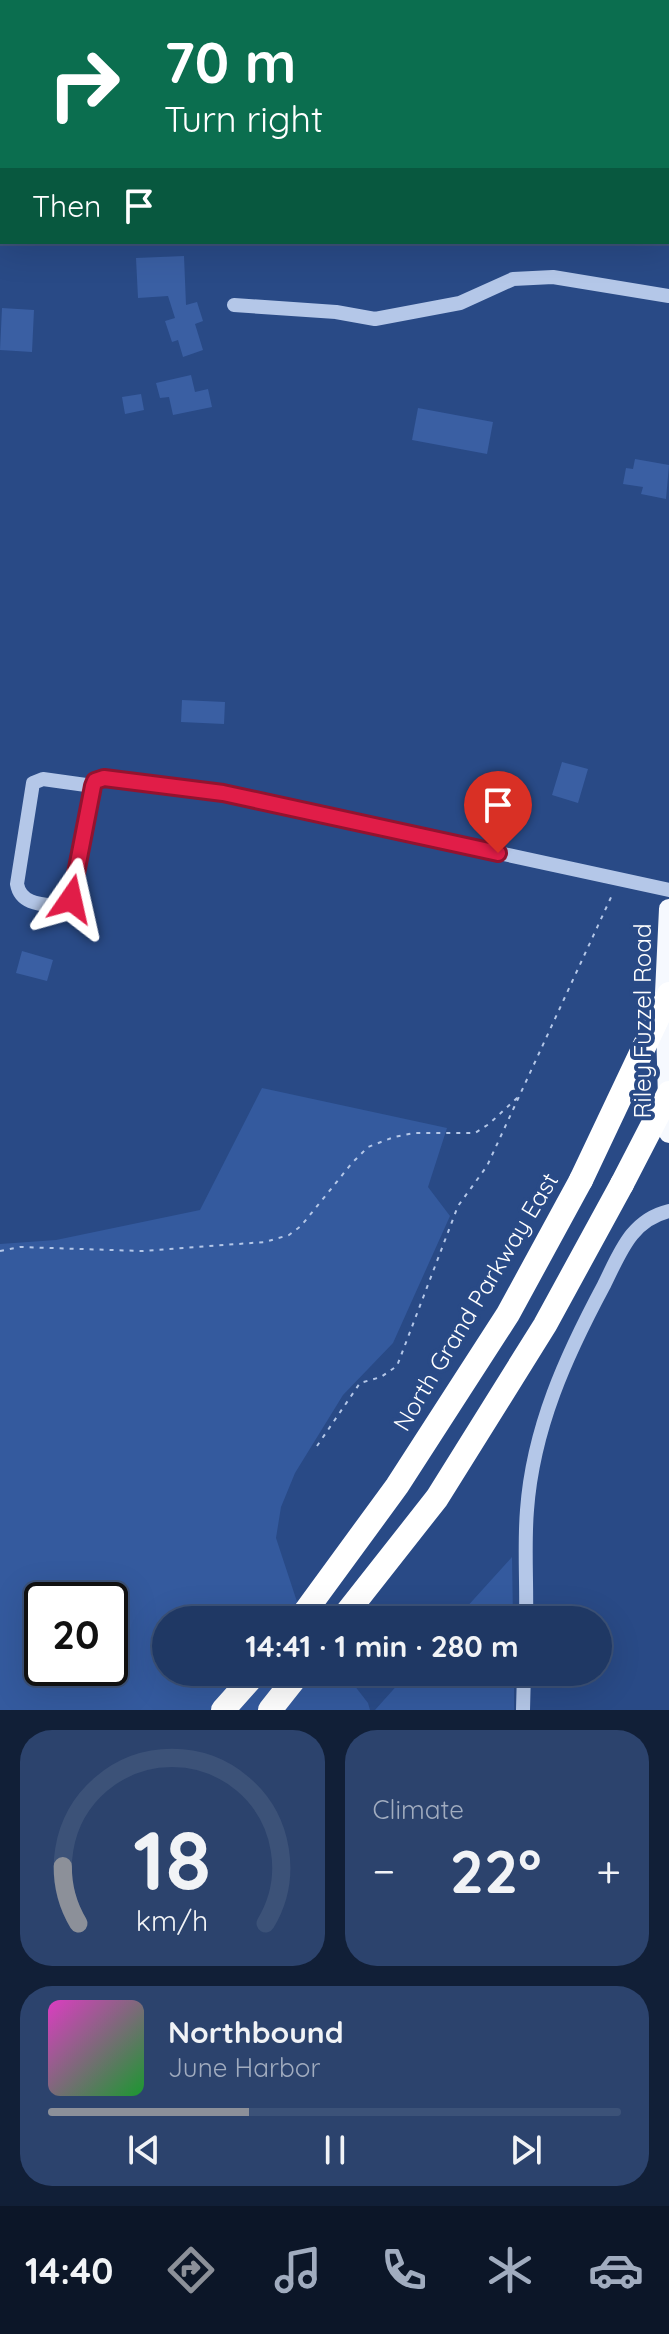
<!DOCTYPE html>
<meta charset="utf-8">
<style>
body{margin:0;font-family:Quicksand,sans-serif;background:#2c436d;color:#f1f3f6;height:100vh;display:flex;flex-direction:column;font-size:30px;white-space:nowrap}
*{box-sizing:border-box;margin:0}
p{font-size:26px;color:#a1acbf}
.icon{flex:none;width:44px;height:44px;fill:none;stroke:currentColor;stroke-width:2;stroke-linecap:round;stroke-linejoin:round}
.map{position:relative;height:1710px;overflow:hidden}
.sheet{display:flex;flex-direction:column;gap:20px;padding:20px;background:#111f37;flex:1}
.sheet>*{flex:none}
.top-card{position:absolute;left:0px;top:0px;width:670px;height:244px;box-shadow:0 8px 32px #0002,0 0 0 2px #3c5278;background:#0b6e4f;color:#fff;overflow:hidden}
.speed{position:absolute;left:24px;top:1582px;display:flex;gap:16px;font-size:40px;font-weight:700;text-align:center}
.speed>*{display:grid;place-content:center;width:104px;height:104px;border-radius:50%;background:#1f3864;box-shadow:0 8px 32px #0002,0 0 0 2px #3c5278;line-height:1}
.speed .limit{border:4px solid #111;border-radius:12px;background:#fff;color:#111}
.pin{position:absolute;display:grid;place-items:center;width:68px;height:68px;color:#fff;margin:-82px -34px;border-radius:50% 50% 50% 0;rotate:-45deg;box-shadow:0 0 8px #0007}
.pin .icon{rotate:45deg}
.me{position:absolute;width:88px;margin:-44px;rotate:11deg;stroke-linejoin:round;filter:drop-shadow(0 0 6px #0008)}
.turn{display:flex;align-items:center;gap:28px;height:168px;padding:0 32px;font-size:36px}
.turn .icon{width:104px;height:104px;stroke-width:2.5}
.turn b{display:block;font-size:56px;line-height:68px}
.then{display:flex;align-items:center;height:76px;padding:0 32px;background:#0003;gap:16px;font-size:30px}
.big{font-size:60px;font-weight:700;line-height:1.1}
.sheet .card{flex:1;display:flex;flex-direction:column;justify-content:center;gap:12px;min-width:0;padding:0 28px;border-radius:32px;background:#2c436d}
.sheet .dial{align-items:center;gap:0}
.dial svg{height:208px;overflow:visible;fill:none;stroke:#3c5278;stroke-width:7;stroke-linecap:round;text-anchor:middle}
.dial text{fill:#f1f3f6;stroke:none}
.song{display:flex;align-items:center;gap:24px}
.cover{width:96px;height:96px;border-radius:12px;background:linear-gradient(135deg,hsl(310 70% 55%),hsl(130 70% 35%))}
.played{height:8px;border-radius:4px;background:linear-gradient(90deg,#8c9099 35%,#3c5278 35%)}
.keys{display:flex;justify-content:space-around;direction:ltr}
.heat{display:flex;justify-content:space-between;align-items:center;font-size:44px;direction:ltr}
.sheet .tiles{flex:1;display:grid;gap:20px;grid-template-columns:1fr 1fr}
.card:last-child{grid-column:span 2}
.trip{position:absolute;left:152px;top:1606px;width:460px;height:80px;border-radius:40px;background:#1f3864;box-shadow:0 8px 32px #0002,0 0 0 2px #3c5278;font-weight:700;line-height:80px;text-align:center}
.menu{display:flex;height:128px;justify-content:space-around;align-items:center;background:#0c1628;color:#a1acbf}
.menu .icon{width:56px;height:56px}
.menu .active{color:#8c9099}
.menu b{font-size:36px;color:#f1f3f6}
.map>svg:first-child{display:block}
.green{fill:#345a9e;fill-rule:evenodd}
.building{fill:#3a5fa3}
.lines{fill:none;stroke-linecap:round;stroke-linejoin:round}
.path{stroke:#b4c7e8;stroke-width:2;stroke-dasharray:4 6;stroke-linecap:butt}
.minor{stroke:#b4c7e8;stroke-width:14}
.major{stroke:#f6f9fe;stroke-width:20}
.highway{stroke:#fff;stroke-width:24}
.highway-bridge{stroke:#fff;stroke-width:24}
.route-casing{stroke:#92132f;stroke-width:20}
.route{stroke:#e11d48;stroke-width:14}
.labels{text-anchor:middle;stroke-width:8;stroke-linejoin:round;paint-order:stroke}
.street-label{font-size:24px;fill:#fff;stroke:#294a86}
</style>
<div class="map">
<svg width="669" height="1710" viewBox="0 0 669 1710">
<rect width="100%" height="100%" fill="#294a86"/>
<path class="green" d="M 262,1088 L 447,1128 L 428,1187 L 450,1216 L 393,1343 L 343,1395 L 295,1473 L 281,1507 L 276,1538 L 303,1620 L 166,1620 L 166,1672 L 344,1672 L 368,1703 L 370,1710 L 0,1710 L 0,1244 L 56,1240 L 200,1210 ZM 42,1600 L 110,1600 L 110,1668 L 42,1668 Z
M 512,1557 L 513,1620 L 455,1620 Z
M 409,1672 L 514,1672 L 514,1710 L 375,1710 Z"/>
<path class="building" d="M 184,256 L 186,305 L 197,302 L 203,321 L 195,324 L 203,350 L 183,357 L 178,340 L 172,342 L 165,321 L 175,318 L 168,296 L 138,298 L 136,258 Z
M 2,308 L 34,310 L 32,352 L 0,350 Z
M 191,375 L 195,392 L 208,389 L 212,407 L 173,415 L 169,397 L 160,398 L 156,383 Z
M 141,394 L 144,410 L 125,414 L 122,397 Z
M 418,408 L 493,422 L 487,454 L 412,440 Z
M 635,459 L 669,465 L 666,499 L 641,494 L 643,487 L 623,484 L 626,468 L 633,469 Z
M 182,700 L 225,702 L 224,724 L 181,722 Z
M 562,762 L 588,769 L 578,803 L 552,795 Z
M 22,951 L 53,960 L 47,981 L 16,973 Z"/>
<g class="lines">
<path class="path" d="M 0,1251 L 20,1247 L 142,1251 L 265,1242 L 289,1235 L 301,1226 L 352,1163 L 368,1147 L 394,1137 L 414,1133 L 475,1133 L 489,1124 L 518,1097
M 317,1446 L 360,1383 L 381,1377 L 397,1366 L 458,1206 L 487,1166 L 613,893"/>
<path class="minor" d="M 385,0 L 388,2
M 197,2 L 198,0
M 668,92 L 669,92
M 668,168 L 669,169
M 234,305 L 336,312 L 375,319 L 460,303 L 513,279 L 553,277 L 669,296
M 93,786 L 43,779 L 33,783 L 17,884 C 21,907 47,904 66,907 L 69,903 L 93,786 L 95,781 L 104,778 L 223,793 L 669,890
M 526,1620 C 527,1583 524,1546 527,1510 C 533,1428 566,1356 604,1285 C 620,1253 631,1220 669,1211
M 523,1710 L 524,1672"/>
<path class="major" d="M 669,909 L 665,993 L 669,1133"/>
<path class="highway" d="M 299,1620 L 397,1486 L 508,1314 L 581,1180
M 341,1620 L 437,1498 L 545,1325 L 622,1184
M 223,1710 L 257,1672
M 270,1710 L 300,1672"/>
<path class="highway-bridge" d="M 581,1180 L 669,994
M 622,1184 L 669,1093"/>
</g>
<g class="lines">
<g class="route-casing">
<path id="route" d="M 71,899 L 93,786 L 95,781 L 104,778 L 223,793 L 498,853"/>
</g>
<use href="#route" class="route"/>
</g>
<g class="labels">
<g class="street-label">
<text transform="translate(643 1021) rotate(-90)" y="8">Riley Fuzzel Road</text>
<text transform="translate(476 1302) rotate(-59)" y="8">North Grand Parkway East</text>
</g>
</g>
</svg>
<div class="speed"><div class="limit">20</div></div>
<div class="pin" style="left:498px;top:853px;background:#d93025"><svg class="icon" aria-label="arrive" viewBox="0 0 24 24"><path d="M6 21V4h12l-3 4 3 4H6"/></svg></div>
<svg class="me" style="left:71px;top:899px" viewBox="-20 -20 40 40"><path d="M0-17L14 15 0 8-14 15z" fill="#e11d48" stroke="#fff" stroke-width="4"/></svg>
<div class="trip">14:41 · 1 min · 280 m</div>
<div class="top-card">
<div class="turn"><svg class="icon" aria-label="right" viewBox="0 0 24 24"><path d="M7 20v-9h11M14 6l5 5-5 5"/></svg><div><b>70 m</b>Turn right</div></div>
<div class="then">Then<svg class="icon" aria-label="arrive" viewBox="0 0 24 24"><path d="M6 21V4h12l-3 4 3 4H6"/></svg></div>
</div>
</div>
<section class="sheet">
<div class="tiles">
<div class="card dial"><svg viewBox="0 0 100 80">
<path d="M14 69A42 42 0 1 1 86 69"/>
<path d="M14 69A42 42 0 0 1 8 47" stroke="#8c9099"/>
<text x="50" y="56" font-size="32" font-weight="700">18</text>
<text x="50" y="72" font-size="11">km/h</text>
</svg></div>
<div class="card"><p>Climate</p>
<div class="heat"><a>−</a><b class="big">22°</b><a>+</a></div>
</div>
<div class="card">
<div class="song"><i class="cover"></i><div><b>Northbound</b><p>June Harbor</p></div></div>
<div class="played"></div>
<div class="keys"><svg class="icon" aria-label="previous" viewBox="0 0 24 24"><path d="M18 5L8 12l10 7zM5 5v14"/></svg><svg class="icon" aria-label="pause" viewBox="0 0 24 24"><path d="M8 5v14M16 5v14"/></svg><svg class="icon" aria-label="next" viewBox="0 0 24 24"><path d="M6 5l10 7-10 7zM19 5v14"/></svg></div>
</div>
</div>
</section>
<nav class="menu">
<b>14:40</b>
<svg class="icon active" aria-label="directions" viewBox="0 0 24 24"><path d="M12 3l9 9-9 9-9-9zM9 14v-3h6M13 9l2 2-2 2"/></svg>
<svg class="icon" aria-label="music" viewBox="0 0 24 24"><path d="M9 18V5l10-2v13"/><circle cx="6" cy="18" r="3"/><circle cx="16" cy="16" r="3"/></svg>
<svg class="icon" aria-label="phone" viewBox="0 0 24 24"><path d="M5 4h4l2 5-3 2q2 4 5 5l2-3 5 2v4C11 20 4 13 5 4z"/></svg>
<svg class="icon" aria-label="climate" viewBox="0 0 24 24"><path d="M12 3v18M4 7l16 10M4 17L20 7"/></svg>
<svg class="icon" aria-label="car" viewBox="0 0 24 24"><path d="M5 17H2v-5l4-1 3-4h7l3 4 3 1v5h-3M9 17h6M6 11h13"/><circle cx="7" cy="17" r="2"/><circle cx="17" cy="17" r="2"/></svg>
</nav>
